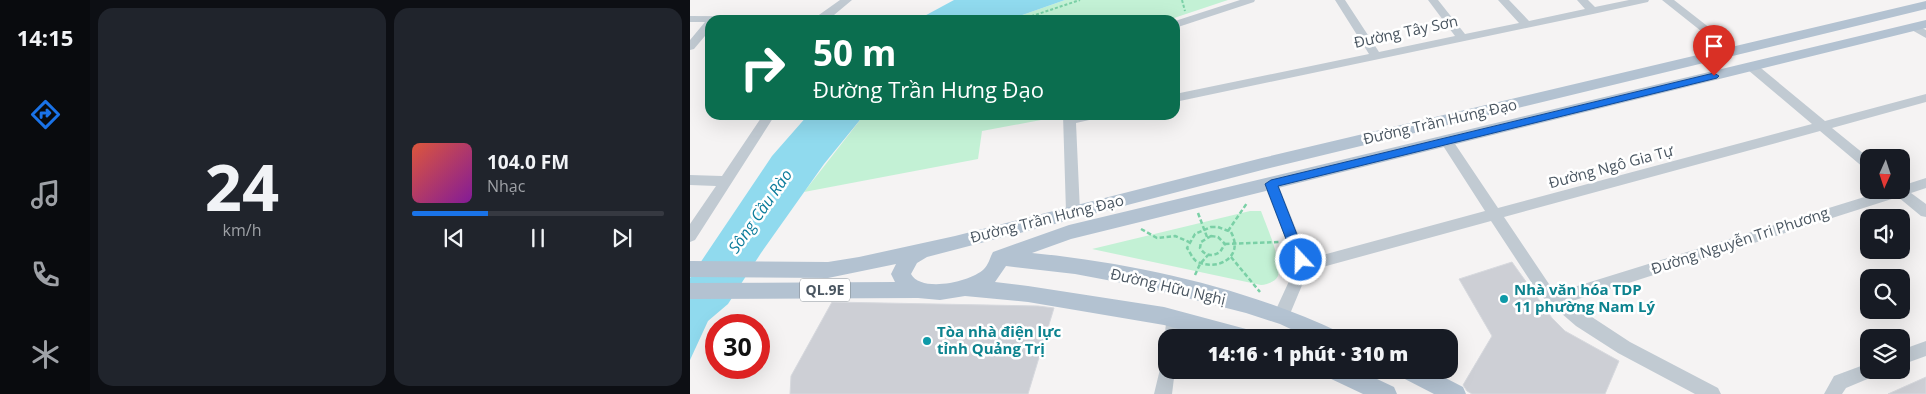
<!DOCTYPE html>
<html lang="vi">
<meta charset="utf-8">
<style>
body{margin:0;font-family:"Open Sans",sans-serif;background:#20242c;color:#f1f3f6;height:100vh;display:flex;flex-direction:column;font-size:19px;white-space:nowrap}
*{box-sizing:border-box;margin:0}
p{font-size:16px;color:#9ea1a6}
.icon{flex:none;width:28px;height:28px;fill:none;stroke:currentColor;stroke-width:2;stroke-linecap:round;stroke-linejoin:round}
.map{position:relative;flex:1;overflow:hidden}
.side{display:flex;flex-direction:column;gap:8px;padding:8px;background:#0d0f14;width:600px}
.side>*{flex:none}
.hud{position:absolute;left:15px;top:15px;width:475px;height:105px;border-radius:15px;box-shadow:0 5px 20px #0002;background:#0b6e4f;color:#fff;overflow:hidden}
.needle{width:32px;rotate:183deg}
.fabs{position:absolute;left:1170px;top:149px;display:grid;gap:10px}
.fabs a{display:grid;place-items:center;width:50px;height:50px;border-radius:10px;background:#171b24;box-shadow:0 5px 20px #0002;font-size:25px}
.speed{position:absolute;left:15px;top:314px;display:flex;gap:10px;font-size:25px;font-weight:700;text-align:center}
.speed>*{display:grid;place-content:center;width:65px;height:65px;border-radius:50%;background:#171b24;box-shadow:0 5px 20px #0002;line-height:1}
.speed .limit{border:8px solid #d22;background:#fff;color:#111}
.pin{position:absolute;display:grid;place-items:center;width:42px;height:42px;color:#fff;margin:-51px -21px;border-radius:50% 50% 50% 0;rotate:-45deg;box-shadow:0 0 5px #0007}
.pin .icon{rotate:45deg}
.me{position:absolute;width:55px;margin:-28px;rotate:339deg;stroke-linejoin:round;filter:drop-shadow(0 0 4px #0008)}
.turn{display:flex;align-items:center;gap:18px;height:105px;padding:0 25px;font-size:22px}
.turn .icon{width:65px;height:65px;stroke-width:2.5}
.turn b{display:block;font-size:35px;line-height:42px}
.side .tile{flex:1;display:flex;flex-direction:column;justify-content:center;gap:8px;min-width:0;padding:0 18px;border-radius:15px;background:#20242c}
.side .dial{align-items:center;gap:0}
.dial b{font-size:65px;line-height:1}
.song{display:flex;align-items:center;gap:15px}
.cover{width:60px;height:60px;border-radius:8px;background:linear-gradient(135deg,hsl(10 70% 55%),hsl(290 70% 35%))}
.played{height:5px;border-radius:2px;background:linear-gradient(90deg,#1a73e8 30%,#363941 30%)}
.keys{display:flex;justify-content:space-around;direction:ltr}
.side .tiles{flex:1;display:grid;gap:8px;grid-template-columns:repeat(2,1fr)}
.trip{position:absolute;left:468px;top:329px;width:300px;height:50px;border-radius:15px;background:#171b24;box-shadow:0 5px 20px #0002;font-weight:800;line-height:50px;text-align:center}
main{display:flex;flex:1;min-height:0}
.dock{display:flex;flex-direction:column;width:90px;justify-content:space-around;align-items:center;background:#090b0e;color:#9ea1a6}
.dock .icon{width:35px;height:35px}
.dock .active{color:#1a73e8}
.dock b{font-size:22px;color:#f1f3f6}
.map>svg:first-child{display:block}
.green{fill:#c3f1d5}
.water{fill:#90daee}
.building{fill:#cdcfd5;stroke:#d7d9de}
.lines{fill:none;stroke-linecap:round;stroke-linejoin:round}
.path-far1{stroke:#7ad0a6;stroke-width:2;stroke-dasharray:3 2;stroke-linecap:butt}
.path{stroke:#7ad0a6;stroke-width:2.5;stroke-dasharray:4.5 2.5;stroke-linecap:butt}
.minor{fill:#c1cad2;fill-rule:evenodd}
.major{fill:#b3c2d1;fill-rule:evenodd}
.route{fill:#1a73e8;stroke:#114b97}
.culture-dot{fill:#0f9aa8;stroke:#fff;stroke-width:2}
.labels{text-anchor:middle;stroke-width:5;stroke-linejoin:round;paint-order:stroke}
.shield{fill:#fff;stroke:#808990;stroke-width:1}
.shield-label{font-size:14px;font-weight:bold;fill:#4a5661}
.street-label{font-size:15px;fill:#4a5661;stroke:#fff}
.culture-label{font-size:15px;font-weight:bold;fill:#0d838f;stroke:#fff;text-anchor:start}
.water-label{font-size:16px;font-style:italic;fill:#0c7c9b;stroke:#fff}
</style>
<main>
<nav class="dock">
<b>14:15</b>
<svg class="icon active" aria-label="directions" viewBox="0 0 24 24"><path d="M12 3l9 9-9 9-9-9zM9 14v-3h6M13 9l2 2-2 2"/></svg>
<svg class="icon" aria-label="music" viewBox="0 0 24 24"><path d="M9 18V5l10-2v13"/><circle cx="6" cy="18" r="3"/><circle cx="16" cy="16" r="3"/></svg>
<svg class="icon" aria-label="phone" viewBox="0 0 24 24"><path d="M5 4h4l2 5-3 2q2 4 5 5l2-3 5 2v4C11 20 4 13 5 4z"/></svg>
<svg class="icon" aria-label="climate" viewBox="0 0 24 24"><path d="M12 3v18M4 7l16 10M4 17L20 7"/></svg>
</nav>
<section class="side">
<div class="tiles">
<div class="tile dial"><b>24</b><p>km/h</p></div>
<div class="tile">
<div class="song"><i class="cover"></i><div><b>104.0 FM</b><p>Nhạc</p></div></div>
<div class="played"></div>
<div class="keys"><svg class="icon" aria-label="previous" viewBox="0 0 24 24"><path d="M18 5L8 12l10 7zM5 5v14"/></svg><svg class="icon" aria-label="pause" viewBox="0 0 24 24"><path d="M8 5v14M16 5v14"/></svg><svg class="icon" aria-label="next" viewBox="0 0 24 24"><path d="M6 5l10 7-10 7zM19 5v14"/></svg></div>
</div>
</div>
</section>
<div class="map">
<svg width="1236" height="394" viewBox="0 0 1236 394">
<rect width="100%" height="100%" fill="#f5f3f3"/>
<path class="green" d="M 375,0 L 538,0 L 478,20 L 318,20 Z
M 174,115 L 372,115 L 372,116 L 292,131 L 288,159 L 114,192 Z
M 560,211 L 571,211 C 576,225 593,263 588,276 C 585,282 578,284 571,285 L 402,249 Z"/>
<path class="water" d="M 264,0 L 375,0 L 318,20 L 227,20 Z
M 118,115 L 174,115 L 134,164 L 71,253 L 38,304 L 18,321 L 0,360 L 0,278 L 82,156 Z"/>
<path class="building" d="M 822,262 L 862,318 L 875,331 L 929,361 L 915,394 L 782,394 L 777,391 L 773,385 L 802,336 L 769,279 Z
M 142,302 L 348,306 L 364,308 L 338,394 L 100,394 L 101,376 Z
M 1236,377 L 1236,394 L 1198,394 Z"/>
<g class="lines">
<path class="path-far1" d="M 492,0 L 495,11
M 340,20 L 336,18 L 390,0"/>
<path class="path" d="M 508,213 L 517,237
M 521,227 L 528,227 L 541,232 C 555,258 526,272 506,261 C 502,258 500,252 497,248 L 505,234 Z
M 451,229 L 467,238 L 485,236 L 499,242
M 538,231 L 557,203
M 521,236 L 528,237 L 535,244 L 530,252 C 522,257 515,256 510,248 L 511,242 Z
M 535,244 L 589,242
M 541,257 L 570,292
M 505,275 L 510,264 L 518,255"/>
<path class="minor" d="M 150,0 L 162,0 L 138,20 L 20,20 L 20,30 L 4,49 L 0,50 L 0,40 L 15,22 L 0,22 L 0,16 L 126,17 Z
M 550,0 L 565,0 L 564,2 L 485,28 L 485,21 Z
M 645,0 L 655,0 L 689,52 L 765,36 L 738,0 L 748,0 L 775,34 L 829,23 L 808,0 L 819,0 L 839,21 L 895,9 L 887,0 L 898,0 L 905,7 L 939,0 L 959,0 L 958,2 L 903,14 L 485,102 L 485,94 L 679,54 Z
M 972,0 L 984,0 L 1048,50 L 1050,52 L 1048,54 L 1040,54 Z
M 1224,24 L 1236,30 L 1236,38 L 1220,29 L 1219,27 L 1220,25 Z
M 1062,63 L 1066,64 L 1135,121 L 1236,94 L 1236,102 L 1142,128 L 1179,158 L 1179,170 L 1174,168 L 1130,131 L 814,217 L 859,284 L 868,292 L 1197,190 L 1211,190 L 1211,186 L 1236,178 L 1236,188 L 1221,193 L 1236,204 L 1236,217 L 1231,216 L 1208,197 L 879,302 L 940,342 L 1028,388 L 1031,394 L 1005,394 L 928,353 L 886,326 L 849,294 L 801,221 L 618,271 L 597,321 L 591,323 L 585,321 L 583,316 L 606,266 L 574,184 L 576,180 L 586,180 L 588,184 L 618,259 L 795,211 L 750,141 L 751,138 L 761,138 L 808,208 L 1122,124 L 1058,70 L 1056,67 L 1058,64 Z
M 73,115 L 85,115 L 5,240 L 0,242 L 0,224 L 26,186 L 0,185 L 0,175 L 32,176 Z
M 373,115 L 410,115 L 408,118 L 386,123 L 390,212 L 388,216 L 383,217 L 378,216 L 376,212 Z
M 485,312 L 491,314 L 493,319 L 491,338 L 476,338 L 476,341 C 474,333 476,321 479,314 Z
M 1236,341 L 1236,356 L 1211,365 L 1211,350 Z
M 476,363 L 476,370 L 485,370 L 482,394 L 464,394 L 471,365 Z
M 1179,363 L 1179,370 L 1189,370 L 1187,375 L 1156,388 L 1152,394 L 1134,394 L 1144,376 Z"/>
<path class="major" d="M 1236,1 L 1236,9 L 572,170 L 237,257 L 227,263 L 221,274 C 231,293 281,282 294,269 C 299,264 300,257 303,252 L 379,225 L 1236,20 L 1236,28 L 381,239 L 342,253 C 445,263 556,288 649,332 L 652,338 L 620,338 L 590,324 L 556,313 L 454,287 L 385,274 L 316,266 L 305,282 L 338,286 L 474,307 L 556,329 L 563,332 L 566,338 L 521,338 L 474,325 L 338,302 L 275,296 L 250,300 L 228,298 L 0,299 L 0,283 L 205,282 L 201,274 L 206,264 L 138,278 L 0,277 L 0,261 L 138,262 L 169,257 L 265,236 L 572,158 Z
M 634,370 L 668,370 L 704,387 L 707,394 L 673,394 L 637,377 Z
M 708,370 L 740,370 L 773,387 L 776,394 L 744,394 L 711,377 Z"/>
</g>
<path class="route" d="M 1024,73 L 1029,76 L 1027,78 L 588,186 L 617,260 L 615,264 L 606,264 L 604,260 L 575,184 L 581,180 Z"/>
<g class="culture-dot">
<circle cx="814" cy="299" r="5"/>
<circle cx="237" cy="341" r="5"/>
</g>
<g class="labels">
<rect class="shield" x="110" y="278.5" width="50" height="23" rx="4"/>
<g class="shield-label">
<text x="135" y="295">QL.9E</text>
</g>
<g class="street-label">
<text transform="translate(716 32) rotate(-12)" y="5">Đường Tây Sơn</text>
<text transform="translate(750 122) rotate(-13)" y="5">Đường Trần Hưng Đạo</text>
<text transform="translate(921 167) rotate(-15)" y="5">Đường Ngô Gia Tự</text>
<text transform="translate(357 219) rotate(-14)" y="5">Đường Trần Hưng Đạo</text>
<text transform="translate(1050 241) rotate(-18)" y="5">Đường Nguyễn Tri Phương</text>
<text transform="translate(478 287) rotate(13)" y="5">Đường Hữu Nghị</text>
</g>
<g class="culture-label">
<text x="824" y="295">Nhà văn hóa TDP<tspan x="824" dy="17">11 phường Nam Lý</tspan></text>
<text x="247" y="337">Tòa nhà điện lực<tspan x="247" dy="17">tỉnh Quảng Trị</tspan></text>
</g>
<g class="water-label">
<text transform="translate(70 211) rotate(-55)" y="6">Sông Cầu Rào</text>
</g>
</g>
</svg>
<div class="fabs">
<a><svg class="needle" viewBox="-14 -14 28 28"><path d="M0-13l5 13h-10z" fill="#e53935"/><path d="M0 13l5-13h-10z" fill="#9ea1a6"/></svg></a>
<a><svg class="icon" aria-label="sound" viewBox="0 0 24 24"><path d="M4 9h4l5-4v14l-5-4H4zM17 9q2 3 0 6"/></svg></a>
<a><svg class="icon" aria-label="search" viewBox="0 0 24 24"><circle cx="10" cy="10" r="6"/><path d="M15 15l6 6"/></svg></a>
<a><svg class="icon" aria-label="layers" viewBox="0 0 24 24"><path d="M12 4l9 5-9 5-9-5zM3 14l9 5 9-5"/></svg></a>
</div>
<div class="speed"><div class="limit">30</div></div>
<div class="pin" style="left:1024px;top:76px;background:#d93025"><svg class="icon" aria-label="arrive" viewBox="0 0 24 24"><path d="M6 21V4h12l-3 4 3 4H6"/></svg></div>
<svg class="me" style="left:611px;top:260px" viewBox="-20 -20 40 40"><circle r="17" fill="#1a73e8" stroke="#fff" stroke-width="3"/><path d="M0-11L8 9 0 5-8 9z" fill="#fff"/></svg>
<div class="trip">14:16 · 1 phút · 310 m</div>
<div class="hud">
<div class="turn"><svg class="icon" aria-label="right" viewBox="0 0 24 24"><path d="M7 20v-9h11M14 6l5 5-5 5"/></svg><div><b>50 m</b>Đường Trần Hưng Đạo</div></div>
</div>
</div>
</main>
